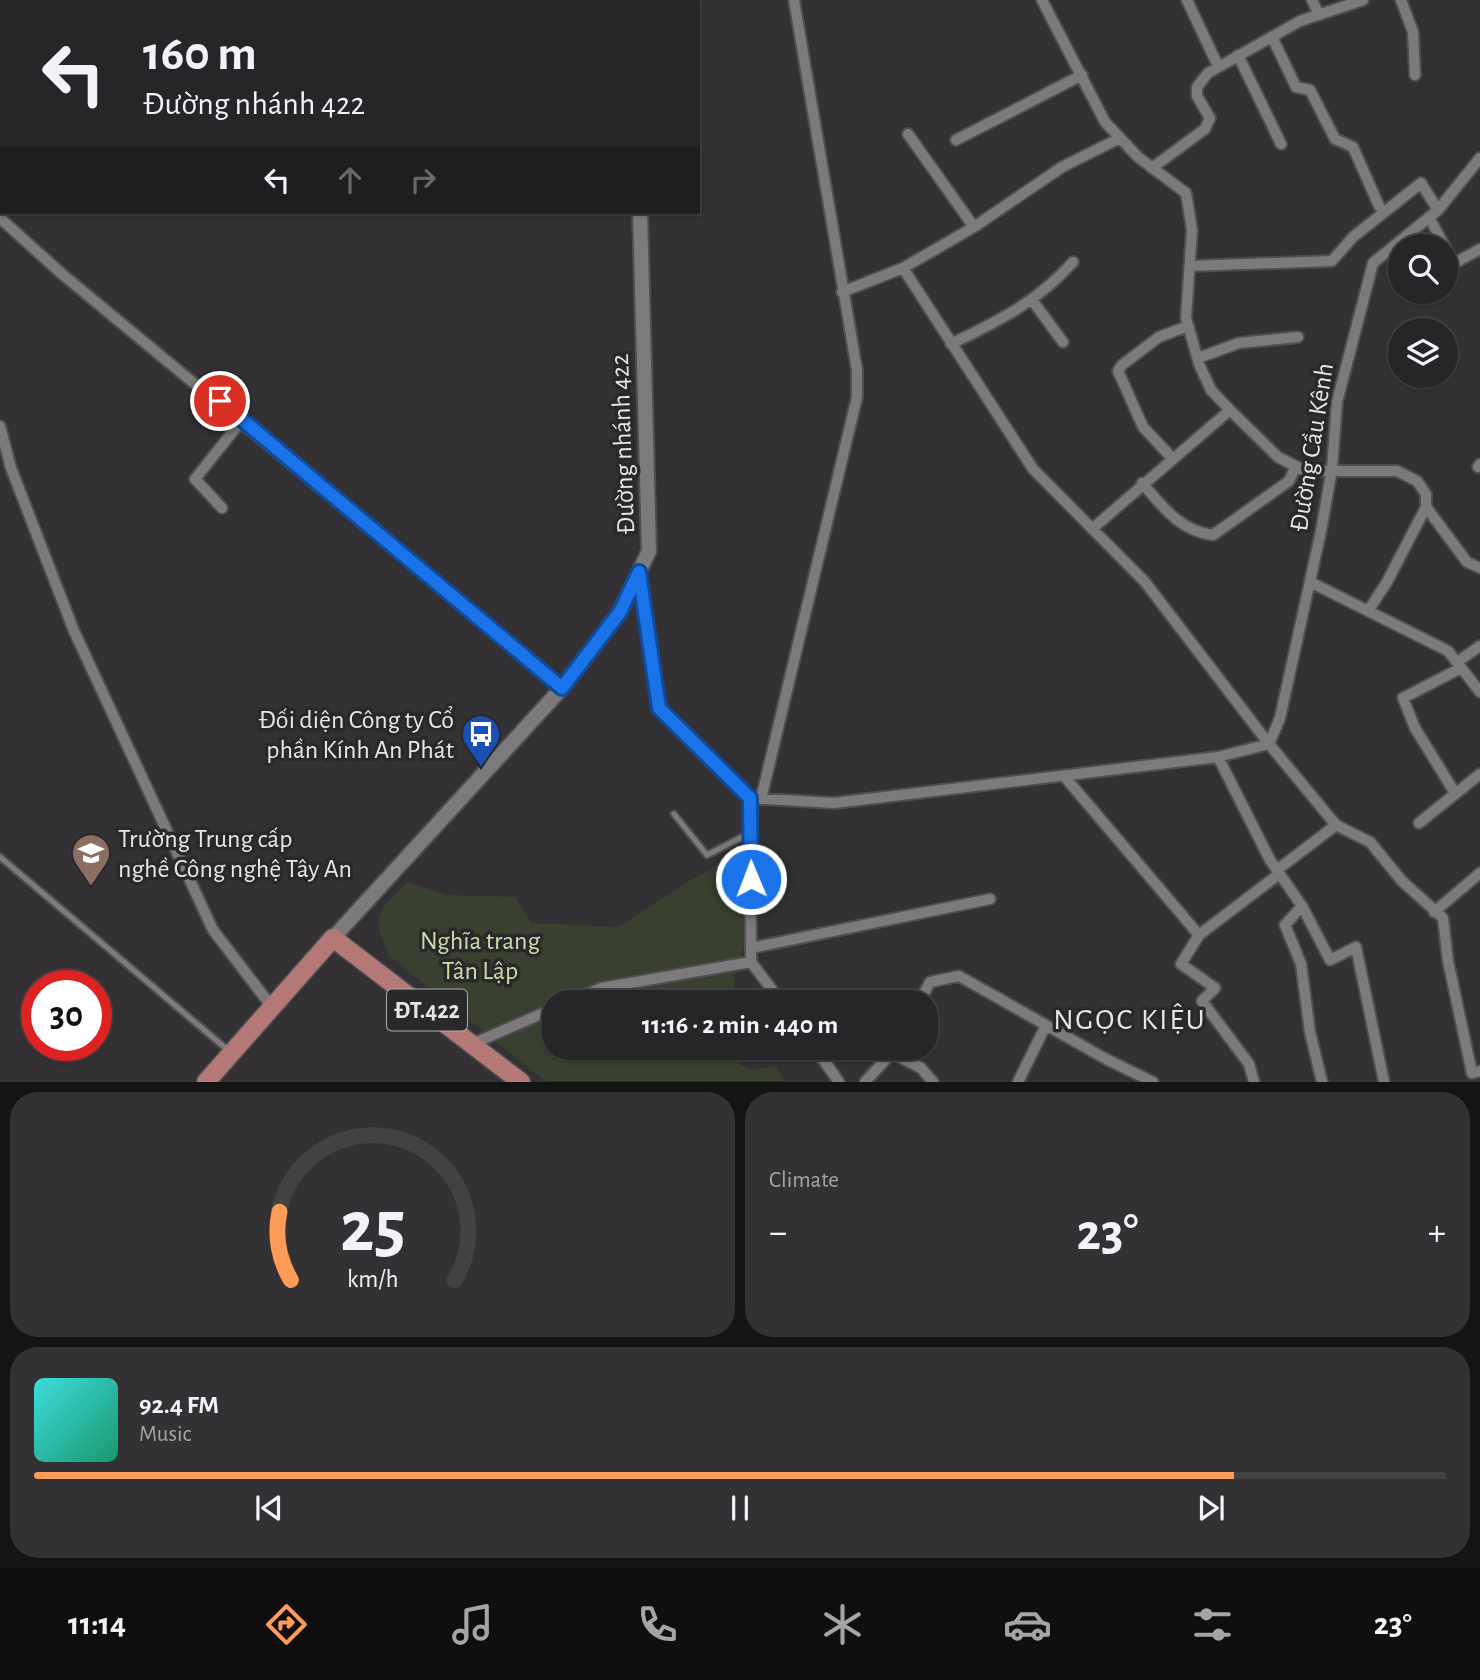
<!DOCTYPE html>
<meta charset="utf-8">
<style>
body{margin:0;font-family:"Alegreya Sans",sans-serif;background:#323133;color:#f1f3f6;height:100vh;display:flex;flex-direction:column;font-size:26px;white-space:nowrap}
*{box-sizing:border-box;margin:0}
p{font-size:23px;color:#a4a5a7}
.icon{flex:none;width:38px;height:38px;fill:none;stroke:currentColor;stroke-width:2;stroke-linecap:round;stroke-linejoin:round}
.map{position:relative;height:1082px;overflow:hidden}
.side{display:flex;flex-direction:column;gap:10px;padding:10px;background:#151415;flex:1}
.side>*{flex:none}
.hud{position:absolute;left:0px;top:0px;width:700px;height:214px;box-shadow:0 2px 5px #0004,0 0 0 2px #424244;background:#262527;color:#f1f3f6;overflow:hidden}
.controls{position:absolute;left:1388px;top:234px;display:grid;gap:14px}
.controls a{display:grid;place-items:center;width:70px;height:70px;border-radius:50%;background:#262527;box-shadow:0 2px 5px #0004,0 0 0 2px #424244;font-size:35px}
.speed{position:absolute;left:21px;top:970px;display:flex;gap:14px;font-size:35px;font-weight:700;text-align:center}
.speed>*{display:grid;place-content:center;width:91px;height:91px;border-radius:50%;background:#262527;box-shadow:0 2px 5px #0004,0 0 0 2px #424244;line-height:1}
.speed .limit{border:10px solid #d22;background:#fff;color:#111}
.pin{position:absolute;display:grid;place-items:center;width:60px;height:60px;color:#fff;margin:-30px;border:4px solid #fff;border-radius:50%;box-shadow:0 2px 7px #0007}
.me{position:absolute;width:77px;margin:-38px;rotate:359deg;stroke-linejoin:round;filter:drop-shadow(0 0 5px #0008)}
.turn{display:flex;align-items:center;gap:24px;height:147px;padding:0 28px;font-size:32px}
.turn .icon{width:91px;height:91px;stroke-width:2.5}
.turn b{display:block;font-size:49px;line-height:60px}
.lanes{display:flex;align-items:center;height:66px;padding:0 28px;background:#0003;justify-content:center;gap:35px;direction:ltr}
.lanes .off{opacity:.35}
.big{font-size:52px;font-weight:700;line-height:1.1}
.side .widget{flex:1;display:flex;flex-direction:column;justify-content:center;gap:10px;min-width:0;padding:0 24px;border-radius:28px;background:#323133}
.side .dial{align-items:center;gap:0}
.dial svg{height:182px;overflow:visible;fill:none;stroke:#424244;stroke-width:7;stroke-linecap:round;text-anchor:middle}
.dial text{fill:#f1f3f6;stroke:none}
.song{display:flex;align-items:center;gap:21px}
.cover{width:84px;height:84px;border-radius:10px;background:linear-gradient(135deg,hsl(180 70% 55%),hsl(160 70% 35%))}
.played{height:7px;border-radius:4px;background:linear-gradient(90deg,#fe9b58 85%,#424244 85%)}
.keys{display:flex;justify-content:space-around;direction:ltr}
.heat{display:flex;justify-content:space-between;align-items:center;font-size:38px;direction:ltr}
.side .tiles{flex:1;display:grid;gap:10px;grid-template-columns:1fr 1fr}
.widget:last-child{grid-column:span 2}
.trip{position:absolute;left:542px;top:990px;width:396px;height:70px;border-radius:28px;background:#262527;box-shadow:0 2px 5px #0004,0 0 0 2px #424244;font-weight:700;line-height:70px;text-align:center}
.menu{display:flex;height:112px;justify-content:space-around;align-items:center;background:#0f0f10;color:#a4a5a7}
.menu .icon{width:49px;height:49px}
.menu .on{color:#fe9b58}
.menu b{font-size:32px;color:#f1f3f6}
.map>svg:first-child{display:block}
.green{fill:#39402f}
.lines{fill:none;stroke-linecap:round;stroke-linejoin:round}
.service-casing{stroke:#504e50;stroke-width:9}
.minor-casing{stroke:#504e50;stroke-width:14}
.tertiary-casing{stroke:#504e50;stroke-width:18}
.primary-casing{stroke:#504e50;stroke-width:21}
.service{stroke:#7d7a7d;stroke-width:5}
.minor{stroke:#7d7a7d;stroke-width:10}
.tertiary{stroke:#7d7a7d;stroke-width:14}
.primary{stroke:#b47876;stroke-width:18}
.route-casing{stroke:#114b97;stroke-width:18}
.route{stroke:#1a73e8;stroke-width:12}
.labels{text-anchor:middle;stroke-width:7;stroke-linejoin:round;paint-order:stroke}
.shield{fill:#2a282a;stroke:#aeadae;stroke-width:2}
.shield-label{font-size:24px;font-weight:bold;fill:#e7e6e7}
.street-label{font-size:26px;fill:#e7e6e7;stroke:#2a282a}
.poi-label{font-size:26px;fill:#e7e6e7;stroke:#2a282a;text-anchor:end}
.park-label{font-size:26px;fill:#cadda9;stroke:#2a282a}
.quarter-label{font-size:30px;letter-spacing:2px;fill:#e7e6e7;stroke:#2a282a}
</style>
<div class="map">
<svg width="1480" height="1082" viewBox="0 0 1480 1082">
<rect width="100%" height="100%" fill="#333134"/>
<path class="green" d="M 747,850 L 747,937 L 734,978 L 735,1003 L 555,1003 L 555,1048 L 738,1048 L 739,1064 L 750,1070 L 776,1066 L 784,1081 L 545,1081 L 389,956 C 371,915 376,912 408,882 L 447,895 L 515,897 L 531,923 L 618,927 L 694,878 Z"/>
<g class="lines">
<g class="service-casing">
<path id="service" d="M 674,814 L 707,855 L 750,833
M 0,857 L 229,1051"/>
</g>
<g class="minor-casing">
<path id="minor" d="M 1042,0 L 1105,122 L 1138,157 L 1186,193 L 1192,230 L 1186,318 L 1199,364 L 1211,390 L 1230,410 L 1278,457 L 1305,471 L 1397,471 L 1417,481 L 1426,494 L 1426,507 L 1467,562 L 1480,568
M 1187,0 L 1218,66
M 1312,0 L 1319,15
M 1401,0 L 1413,32 L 1415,75
M 1272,37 L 1296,87 L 1310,90 L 1335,139 L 1353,147 L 1379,206
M 1238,55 L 1281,144
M 908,134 L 974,227
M 956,140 L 1082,75
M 1152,168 L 1205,129 L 1210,118 L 1197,96 L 1197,87 L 1208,73 L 1300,21 L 1363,0
M 1429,217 L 1445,247
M 0,218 L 62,274 L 562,688
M 1446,249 L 1453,264 L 1480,249
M 1190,266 L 1332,261 L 1353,237 L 1421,183 L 1438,210
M 903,268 L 1033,469 L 1145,582 L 1269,744 L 1336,825 L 1370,842 L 1402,881 L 1443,918 L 1448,961 L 1472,1073 L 1480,1071
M 842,292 L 903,268 L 974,227 L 1062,167 L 1118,139
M 1032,300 L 1063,342
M 951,344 C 1000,320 1036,303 1073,262
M 1198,358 L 1239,343 L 1298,337
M 0,426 L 11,468 L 74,631 L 213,930 L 272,1007
M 1172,458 L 1143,427 L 1118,371 L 1122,365 L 1159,337 L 1188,326
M 1478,467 L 1480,464
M 1142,483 C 1163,507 1180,531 1213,535 L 1289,481 L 1295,468
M 222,508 L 195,479 L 242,420
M 1092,529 L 1230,410
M 639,572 L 659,707 L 750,798 L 751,962 L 782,1003
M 1310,582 L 1448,651 L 1480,692
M 1368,611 L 1387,582 L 1426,507
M 1457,662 L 1480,646
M 1269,744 L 1280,718 L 1321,531 L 1332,469 L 1337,402 L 1373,263 L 1438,210 L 1480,158
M 1218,757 L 1270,860 L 1302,906 L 1285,925 L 1301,964 L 1310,1032 L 1322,1082
M 1064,776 L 1199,935
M 1455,793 L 1415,728 L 1403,698 L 1461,668
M 750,798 L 834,803 L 1218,757 L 1269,744
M 761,799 L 857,397 L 857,370 L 794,0
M 1419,823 L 1480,774
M 1277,870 L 1336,825
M 1302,906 L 1330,960 L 1356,947 L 1384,1082
M 1434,912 L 1480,873
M 751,948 L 990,899
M 567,1003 L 601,988 L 751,962
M 919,1003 L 930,982 L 959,976 L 1106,1059 L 1153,1082
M 472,1044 L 555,1008
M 815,1048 L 839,1082
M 892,1053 L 921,1068 L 933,1082
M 865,1082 L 896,1048
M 1018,1082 L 1046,1025
M 1254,1082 L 1249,1064 L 1202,1001 L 1215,988 L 1181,964 L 1199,935 L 1279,874"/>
</g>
<g class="tertiary-casing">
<path id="tertiary" d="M 634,0 L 634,2
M 333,938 L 562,688 L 620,612 L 649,551 L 640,212"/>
</g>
<g class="primary-casing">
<path id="primary" d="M 206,1082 L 333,938 L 521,1082"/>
</g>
<use href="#service" class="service"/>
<use href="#minor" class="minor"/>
<use href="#tertiary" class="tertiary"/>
<use href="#primary" class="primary"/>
</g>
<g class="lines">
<g class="route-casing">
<path id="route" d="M 220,401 L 562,688 L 620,612 L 639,572 L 659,708 L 750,798 L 751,879"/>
</g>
<use href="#route" class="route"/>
</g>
<defs>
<g id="bus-pin" transform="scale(2.0125)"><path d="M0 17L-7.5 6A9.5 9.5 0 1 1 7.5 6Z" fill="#1a4fb4" stroke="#2a282a"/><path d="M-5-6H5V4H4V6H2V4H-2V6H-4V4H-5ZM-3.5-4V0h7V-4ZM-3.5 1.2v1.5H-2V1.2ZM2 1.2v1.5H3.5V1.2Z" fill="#fff"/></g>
<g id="school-pin" transform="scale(2.0125)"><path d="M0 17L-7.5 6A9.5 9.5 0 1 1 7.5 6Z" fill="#8d6e63" stroke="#2a282a"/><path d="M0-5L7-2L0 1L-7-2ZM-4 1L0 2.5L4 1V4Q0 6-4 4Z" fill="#fff"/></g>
</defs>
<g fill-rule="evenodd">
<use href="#bus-pin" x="481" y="734"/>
<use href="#school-pin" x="91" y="853"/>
</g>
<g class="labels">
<rect class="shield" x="387" y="989.5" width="80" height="41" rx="5"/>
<g class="shield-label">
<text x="427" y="1018">ĐT.422</text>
</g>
<g class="street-label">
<text transform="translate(622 444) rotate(-92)" y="9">Đường nhánh 422</text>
<text transform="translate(1311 447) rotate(-81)" y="9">Đường Cầu Kênh</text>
</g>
<g class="poi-label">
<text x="454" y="728">Đối diện Công ty Cổ<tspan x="454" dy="30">phần Kính An Phát</tspan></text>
<text x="118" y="847" text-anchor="start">Trường Trung cấp<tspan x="118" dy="30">nghề Công nghệ Tây An</tspan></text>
</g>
<g class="park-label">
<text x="480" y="949">Nghĩa trang<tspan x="480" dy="30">Tân Lập</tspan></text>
</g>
<g class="quarter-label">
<text x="1130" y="1029">NGỌC KIỆU</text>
</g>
</g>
</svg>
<div class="controls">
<a><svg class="icon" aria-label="search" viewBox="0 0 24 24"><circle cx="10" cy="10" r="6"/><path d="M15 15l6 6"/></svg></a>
<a><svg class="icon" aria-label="layers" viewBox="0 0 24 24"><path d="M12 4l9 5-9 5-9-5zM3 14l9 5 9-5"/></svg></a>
</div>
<div class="speed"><div class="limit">30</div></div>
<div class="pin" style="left:220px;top:401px;background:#d93025"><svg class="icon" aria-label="arrive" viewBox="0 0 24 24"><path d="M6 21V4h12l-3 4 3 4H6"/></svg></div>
<svg class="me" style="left:751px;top:879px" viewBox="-20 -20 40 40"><circle r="17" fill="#1a73e8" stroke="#fff" stroke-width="3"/><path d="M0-11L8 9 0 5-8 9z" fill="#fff"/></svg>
<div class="trip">11:16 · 2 min · 440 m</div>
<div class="hud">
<div class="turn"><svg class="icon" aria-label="left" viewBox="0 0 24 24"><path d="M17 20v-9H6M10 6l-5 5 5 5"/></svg><div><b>160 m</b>Đường nhánh 422</div></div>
<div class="lanes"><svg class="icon" aria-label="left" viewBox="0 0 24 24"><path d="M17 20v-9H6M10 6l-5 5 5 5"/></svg><svg class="icon off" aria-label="ahead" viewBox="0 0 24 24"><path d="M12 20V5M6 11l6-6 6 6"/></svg><svg class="icon off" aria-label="right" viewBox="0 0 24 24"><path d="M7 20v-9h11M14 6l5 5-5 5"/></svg></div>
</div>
</div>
<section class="side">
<div class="tiles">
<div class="widget dial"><svg viewBox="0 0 100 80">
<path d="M14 69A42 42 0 1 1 86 69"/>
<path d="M14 69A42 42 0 0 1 9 39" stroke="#fe9b58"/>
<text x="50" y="56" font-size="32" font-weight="700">25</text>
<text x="50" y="72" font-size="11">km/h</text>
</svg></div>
<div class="widget"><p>Climate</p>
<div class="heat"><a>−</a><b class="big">23°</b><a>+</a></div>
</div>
<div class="widget">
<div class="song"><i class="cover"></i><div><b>92.4 FM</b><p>Music</p></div></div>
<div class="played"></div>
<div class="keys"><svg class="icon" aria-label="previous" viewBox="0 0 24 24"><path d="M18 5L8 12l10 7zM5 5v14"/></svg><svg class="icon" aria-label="pause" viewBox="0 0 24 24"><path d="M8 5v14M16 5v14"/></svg><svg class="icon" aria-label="next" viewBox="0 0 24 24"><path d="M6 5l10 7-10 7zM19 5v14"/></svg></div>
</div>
</div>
</section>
<nav class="menu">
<b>11:14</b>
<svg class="icon on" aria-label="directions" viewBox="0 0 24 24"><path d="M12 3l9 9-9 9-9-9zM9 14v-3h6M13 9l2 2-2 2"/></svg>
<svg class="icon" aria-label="music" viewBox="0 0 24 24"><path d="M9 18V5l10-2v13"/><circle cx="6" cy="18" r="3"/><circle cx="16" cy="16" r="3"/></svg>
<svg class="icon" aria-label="phone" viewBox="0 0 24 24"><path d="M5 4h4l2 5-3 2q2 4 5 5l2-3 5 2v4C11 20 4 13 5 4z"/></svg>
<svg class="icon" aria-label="climate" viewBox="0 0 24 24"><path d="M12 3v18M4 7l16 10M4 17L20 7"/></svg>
<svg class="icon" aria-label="car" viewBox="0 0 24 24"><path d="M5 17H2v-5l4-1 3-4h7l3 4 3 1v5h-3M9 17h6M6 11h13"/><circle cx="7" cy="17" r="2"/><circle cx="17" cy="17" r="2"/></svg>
<svg class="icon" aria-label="filters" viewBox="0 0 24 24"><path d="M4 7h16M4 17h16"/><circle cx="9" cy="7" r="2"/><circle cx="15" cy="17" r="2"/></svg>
<b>23°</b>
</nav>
